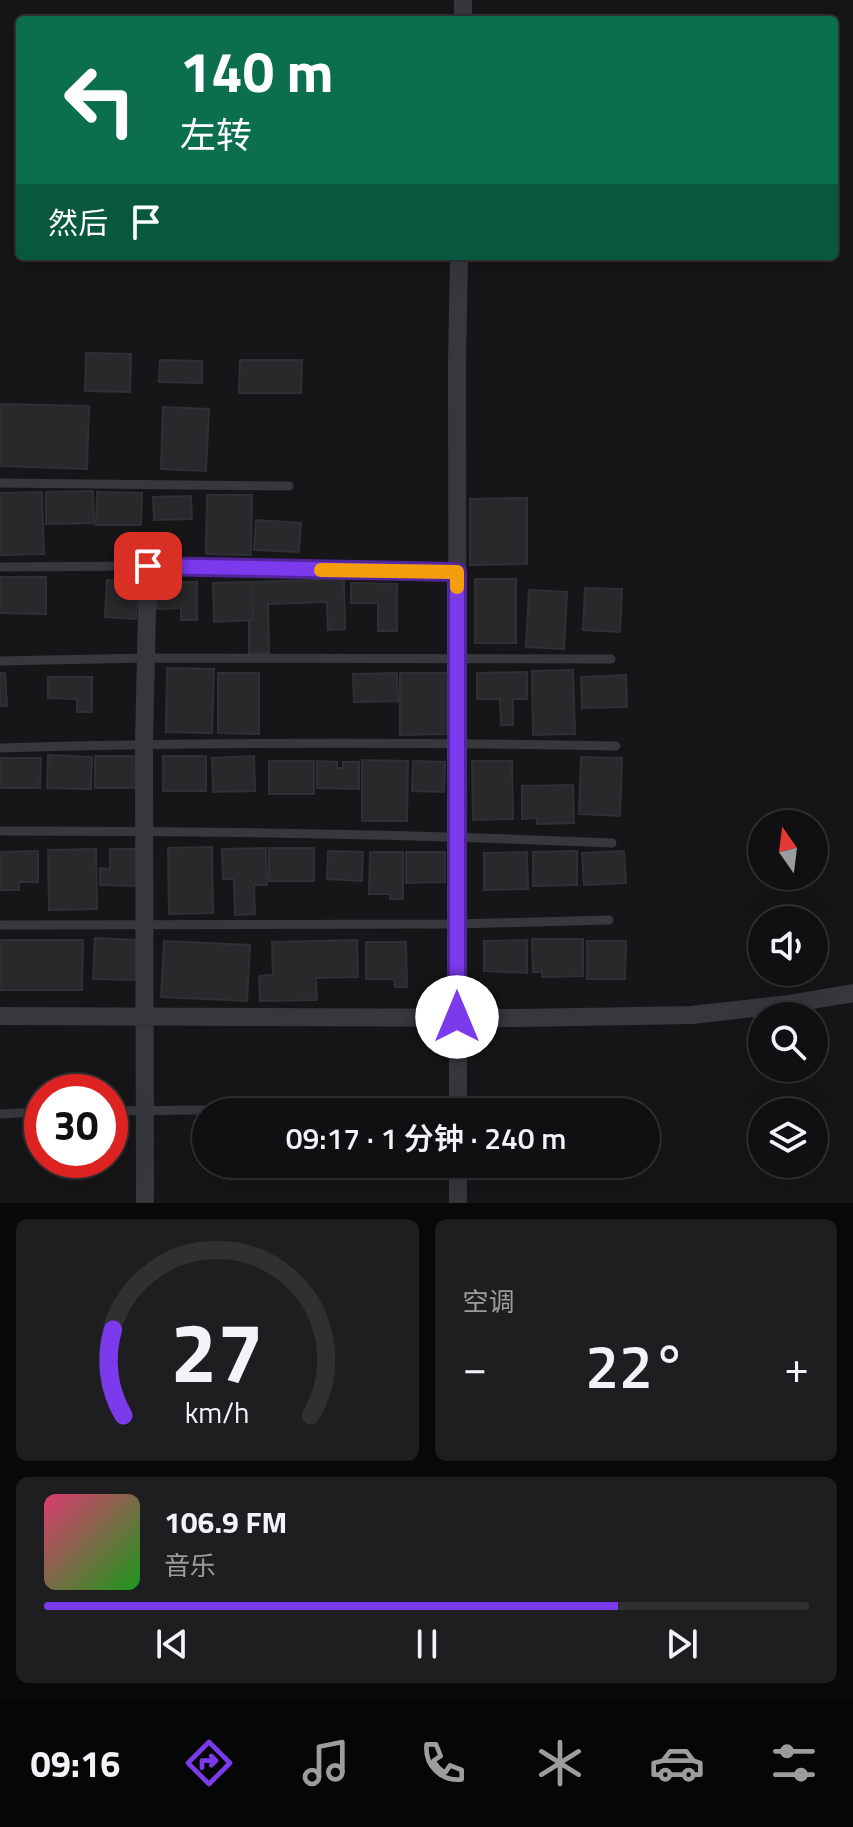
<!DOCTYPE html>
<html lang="zh">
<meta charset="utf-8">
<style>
body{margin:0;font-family:"Titillium Web","Noto Sans SC",sans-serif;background:#1e1e20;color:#f1f3f6;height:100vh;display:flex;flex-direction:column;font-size:30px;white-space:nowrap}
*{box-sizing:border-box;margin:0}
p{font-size:26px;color:#9c9d9f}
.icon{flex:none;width:44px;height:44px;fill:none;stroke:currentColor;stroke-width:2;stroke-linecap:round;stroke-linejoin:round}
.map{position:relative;height:1203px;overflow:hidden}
.panel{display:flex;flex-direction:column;gap:16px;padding:16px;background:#09090a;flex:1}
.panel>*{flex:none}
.banner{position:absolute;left:16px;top:16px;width:822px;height:244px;border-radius:8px;box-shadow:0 8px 32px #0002,0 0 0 2px #303032;background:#0b6e4f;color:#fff;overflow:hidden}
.needle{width:52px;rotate:346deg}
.buttons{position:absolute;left:748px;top:810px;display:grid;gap:16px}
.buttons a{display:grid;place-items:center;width:80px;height:80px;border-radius:50%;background:#101012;box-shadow:0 8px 32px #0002,0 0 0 2px #303032;font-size:40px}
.speed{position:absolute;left:24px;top:1074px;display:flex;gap:16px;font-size:40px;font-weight:700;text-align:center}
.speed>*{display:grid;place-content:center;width:104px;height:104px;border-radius:50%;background:#101012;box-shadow:0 8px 32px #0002,0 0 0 2px #303032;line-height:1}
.speed .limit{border:12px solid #d22;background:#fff;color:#111}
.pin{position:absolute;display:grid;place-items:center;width:68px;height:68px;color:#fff;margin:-34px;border-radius:16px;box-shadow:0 4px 12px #0006}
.me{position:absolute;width:88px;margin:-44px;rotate:0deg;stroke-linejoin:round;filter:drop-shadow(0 0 6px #0008)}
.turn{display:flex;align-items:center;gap:28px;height:168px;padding:0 32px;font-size:36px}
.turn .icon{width:104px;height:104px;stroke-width:2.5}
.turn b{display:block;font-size:56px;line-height:68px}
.then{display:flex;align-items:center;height:76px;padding:0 32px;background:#0003;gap:16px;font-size:30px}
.big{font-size:60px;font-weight:600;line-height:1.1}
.panel .widget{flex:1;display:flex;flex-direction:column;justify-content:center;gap:12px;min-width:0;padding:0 28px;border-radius:12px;background:#1e1e20}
.panel .dial{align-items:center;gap:0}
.dial svg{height:208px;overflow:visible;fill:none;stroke:#303032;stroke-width:7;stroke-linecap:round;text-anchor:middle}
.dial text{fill:#f1f3f6;stroke:none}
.song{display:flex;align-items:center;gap:24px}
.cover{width:96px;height:96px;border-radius:12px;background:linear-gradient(135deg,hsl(340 70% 55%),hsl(120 70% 35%))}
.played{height:8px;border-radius:4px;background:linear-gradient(90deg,#7c3aed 75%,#303032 75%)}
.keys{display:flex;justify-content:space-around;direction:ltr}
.heat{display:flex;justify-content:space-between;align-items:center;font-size:44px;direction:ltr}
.panel .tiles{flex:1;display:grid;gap:16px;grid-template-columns:1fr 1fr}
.widget:last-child{grid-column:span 2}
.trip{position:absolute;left:192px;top:1098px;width:468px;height:80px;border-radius:40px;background:#101012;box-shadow:0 8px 32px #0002,0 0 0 2px #303032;font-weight:600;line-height:80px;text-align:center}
.tabs{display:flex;height:128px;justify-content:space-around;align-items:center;background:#060607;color:#9c9d9f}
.tabs .icon{width:56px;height:56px}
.tabs .active{color:#7c3aed}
.tabs b{font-size:36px;color:#f1f3f6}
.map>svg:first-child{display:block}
.building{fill:#29292c;stroke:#303034;stroke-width:2}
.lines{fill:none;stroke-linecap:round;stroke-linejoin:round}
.service{stroke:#37383d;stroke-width:9}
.minor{stroke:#37383d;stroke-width:18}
.route-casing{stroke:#51269a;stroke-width:20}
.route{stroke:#7c3aed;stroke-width:14}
.slow{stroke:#f59e0b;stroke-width:14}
</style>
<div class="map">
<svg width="853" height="1203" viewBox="0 0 853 1203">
<rect width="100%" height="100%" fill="#161618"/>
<path class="building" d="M 86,353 L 131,354 L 130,392 L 85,391 Z
M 160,360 L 202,361 L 202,383 L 159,382 Z
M 240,360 L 302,360 L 301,393 L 239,393 Z
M 0,404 L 89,406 L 87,469 L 0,466 Z
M 163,407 L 209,409 L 206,471 L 161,469 Z
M 93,491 L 94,523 L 46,524 L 46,492 Z
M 42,492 L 44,554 L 0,555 L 0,493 Z
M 97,492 L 142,493 L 141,525 L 96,525 Z
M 207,495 L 252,495 L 251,555 L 206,554 Z
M 191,496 L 192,519 L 154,520 L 153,497 Z
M 527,498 L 527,564 L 470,565 L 470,499 Z
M 256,520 L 301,523 L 299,552 L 254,550 Z
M 0,577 L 46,577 L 46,614 L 0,613 Z
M 344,579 L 345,629 L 328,630 L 327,602 L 268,604 L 269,653 L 249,654 L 249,621 L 253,620 L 252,582 Z
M 475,579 L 516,579 L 516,643 L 475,643 Z
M 107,580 L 138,582 L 136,619 L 105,617 Z
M 156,582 L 197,582 L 197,620 L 181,620 L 181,608 L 157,609 Z
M 252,582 L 253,620 L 214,622 L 213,583 Z
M 351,583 L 397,584 L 397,631 L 378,631 L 378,603 L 351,603 Z
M 585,588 L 622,589 L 620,632 L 583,630 Z
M 529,590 L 567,592 L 564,649 L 526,647 Z
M 167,668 L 214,669 L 212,733 L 166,732 Z
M 573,670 L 575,734 L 533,735 L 532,671 Z
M 527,672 L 527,699 L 513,699 L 513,725 L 501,725 L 500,699 L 477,699 L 477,673 Z
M 0,673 L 5,673 L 7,706 L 0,706 Z
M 218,673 L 259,673 L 259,734 L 218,733 Z
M 397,673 L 398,701 L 354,702 L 353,674 Z
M 400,673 L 448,673 L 449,734 L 400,735 Z
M 626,675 L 627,707 L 582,708 L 581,677 Z
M 48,677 L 92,677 L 92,712 L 77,712 L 77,699 L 48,698 Z
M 48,755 L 92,757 L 91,789 L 47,788 Z
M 95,756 L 140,756 L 140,788 L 95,788 Z
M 163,756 L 206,756 L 206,791 L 163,791 Z
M 254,756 L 255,791 L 213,792 L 212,758 Z
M 581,757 L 622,758 L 620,816 L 579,814 Z
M 0,758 L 41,758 L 40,788 L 0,788 Z
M 362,760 L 408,761 L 407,821 L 362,821 Z
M 269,761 L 314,761 L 314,794 L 269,794 Z
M 317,761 L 337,762 L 337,768 L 343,768 L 343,762 L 359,762 L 359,789 L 317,788 Z
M 413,761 L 445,762 L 444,792 L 412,791 Z
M 472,761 L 512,761 L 513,819 L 473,820 Z
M 573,785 L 574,823 L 537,824 L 537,818 L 522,819 L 522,786 Z
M 212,847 L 213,913 L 169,914 L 168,848 Z
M 266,848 L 267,885 L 254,885 L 255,914 L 235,915 L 234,879 L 223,879 L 222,849 Z
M 269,848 L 314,848 L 314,881 L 269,881 Z
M 96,849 L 97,909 L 49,910 L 48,850 Z
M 110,849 L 141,849 L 140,886 L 100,885 L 100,868 L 110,869 Z
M 38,851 L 38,882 L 19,882 L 19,890 L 0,890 L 0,852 Z
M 328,851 L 363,852 L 362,881 L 327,879 Z
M 577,851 L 577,885 L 533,886 L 533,852 Z
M 624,851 L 626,883 L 584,885 L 582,853 Z
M 370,852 L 403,852 L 403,899 L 390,899 L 390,894 L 369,894 Z
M 406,852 L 445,852 L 445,882 L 406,883 Z
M 527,852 L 528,889 L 484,890 L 484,853 Z
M 95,938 L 137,940 L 136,980 L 93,979 Z
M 532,939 L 583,939 L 583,976 L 542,977 L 542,972 L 533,972 Z
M 0,940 L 83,940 L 82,990 L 0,990 Z
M 357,940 L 358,977 L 316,978 L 317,1000 L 260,1001 L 259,976 L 273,975 L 272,942 Z
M 527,940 L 527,973 L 484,971 L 484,941 Z
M 164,941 L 250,945 L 247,1001 L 161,997 Z
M 587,941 L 626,941 L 625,979 L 587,979 Z
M 366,942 L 406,942 L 407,987 L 395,987 L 394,979 L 366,979 Z"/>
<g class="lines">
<path class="service" d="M 0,483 L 289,486
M 0,567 L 148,566 L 457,572
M 0,661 L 146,658 L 611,659
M 0,748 C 205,742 411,742 616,746
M 0,831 C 204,831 408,834 612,843
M 0,925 L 457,924 L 609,920
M 110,1111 L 458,1107
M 0,1114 L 42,1112"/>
<path class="minor" d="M 463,20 L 463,0
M 0,1016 L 520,1018 L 692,1015 L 788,1004 L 853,993
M 458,1112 L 457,362 L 459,256
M 458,1164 L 458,1203
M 145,1203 L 144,744 L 148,566"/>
</g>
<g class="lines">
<g class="route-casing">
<path id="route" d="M 148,566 L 457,572 L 457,1017"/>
</g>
<use href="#route" class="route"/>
<path class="slow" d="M 321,570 L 457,572 L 457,587"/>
</g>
</svg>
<div class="buttons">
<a><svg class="needle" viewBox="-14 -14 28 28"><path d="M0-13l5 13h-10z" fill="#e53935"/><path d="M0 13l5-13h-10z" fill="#9c9d9f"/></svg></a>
<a><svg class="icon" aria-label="sound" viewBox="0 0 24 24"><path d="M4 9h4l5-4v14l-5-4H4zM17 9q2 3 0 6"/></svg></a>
<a><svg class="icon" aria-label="search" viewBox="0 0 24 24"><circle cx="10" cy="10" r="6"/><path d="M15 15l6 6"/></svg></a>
<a><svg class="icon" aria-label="layers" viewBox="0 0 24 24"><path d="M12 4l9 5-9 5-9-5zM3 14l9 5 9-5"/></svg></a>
</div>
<div class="speed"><div class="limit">30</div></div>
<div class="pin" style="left:148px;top:566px;background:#d93025"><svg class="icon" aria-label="arrive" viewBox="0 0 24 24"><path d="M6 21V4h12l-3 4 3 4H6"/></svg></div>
<svg class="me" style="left:457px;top:1017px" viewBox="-20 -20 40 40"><circle r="19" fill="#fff"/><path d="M0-13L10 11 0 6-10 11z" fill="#7c3aed"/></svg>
<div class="trip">09:17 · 1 分钟 · 240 m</div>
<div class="banner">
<div class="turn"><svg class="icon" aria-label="left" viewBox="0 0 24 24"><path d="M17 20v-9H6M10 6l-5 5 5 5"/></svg><div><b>140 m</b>左转</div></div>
<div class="then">然后<svg class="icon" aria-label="arrive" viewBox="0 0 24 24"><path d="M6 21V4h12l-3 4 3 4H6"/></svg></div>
</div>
</div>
<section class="panel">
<div class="tiles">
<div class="widget dial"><svg viewBox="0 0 100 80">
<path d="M14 69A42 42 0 1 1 86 69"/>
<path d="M14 69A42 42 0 0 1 10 36" stroke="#7c3aed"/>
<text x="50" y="56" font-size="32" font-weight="700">27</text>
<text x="50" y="72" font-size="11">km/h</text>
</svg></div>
<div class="widget"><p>空调</p>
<div class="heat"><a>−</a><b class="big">22°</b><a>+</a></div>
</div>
<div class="widget">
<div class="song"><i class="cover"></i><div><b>106.9 FM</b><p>音乐</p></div></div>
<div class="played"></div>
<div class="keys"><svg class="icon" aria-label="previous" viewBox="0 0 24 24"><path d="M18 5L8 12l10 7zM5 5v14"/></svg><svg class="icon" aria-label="pause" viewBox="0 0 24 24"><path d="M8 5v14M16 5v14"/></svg><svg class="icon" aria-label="next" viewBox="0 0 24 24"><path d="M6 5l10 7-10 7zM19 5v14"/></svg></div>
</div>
</div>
</section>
<nav class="tabs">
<b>09:16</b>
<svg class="icon active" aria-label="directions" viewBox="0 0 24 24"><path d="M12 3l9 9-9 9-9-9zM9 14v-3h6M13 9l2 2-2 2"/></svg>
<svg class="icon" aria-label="music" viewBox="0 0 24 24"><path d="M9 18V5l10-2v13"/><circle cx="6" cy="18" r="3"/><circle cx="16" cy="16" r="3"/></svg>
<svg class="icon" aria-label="phone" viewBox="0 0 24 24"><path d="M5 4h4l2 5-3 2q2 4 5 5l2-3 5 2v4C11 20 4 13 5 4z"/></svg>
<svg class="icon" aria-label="climate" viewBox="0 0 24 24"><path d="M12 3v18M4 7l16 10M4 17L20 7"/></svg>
<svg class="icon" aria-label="car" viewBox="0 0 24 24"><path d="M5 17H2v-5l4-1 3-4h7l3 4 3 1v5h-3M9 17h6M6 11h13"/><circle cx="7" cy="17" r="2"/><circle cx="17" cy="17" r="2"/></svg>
<svg class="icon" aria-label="filters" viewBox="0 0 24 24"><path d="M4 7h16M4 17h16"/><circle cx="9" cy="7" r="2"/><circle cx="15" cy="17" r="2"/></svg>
</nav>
